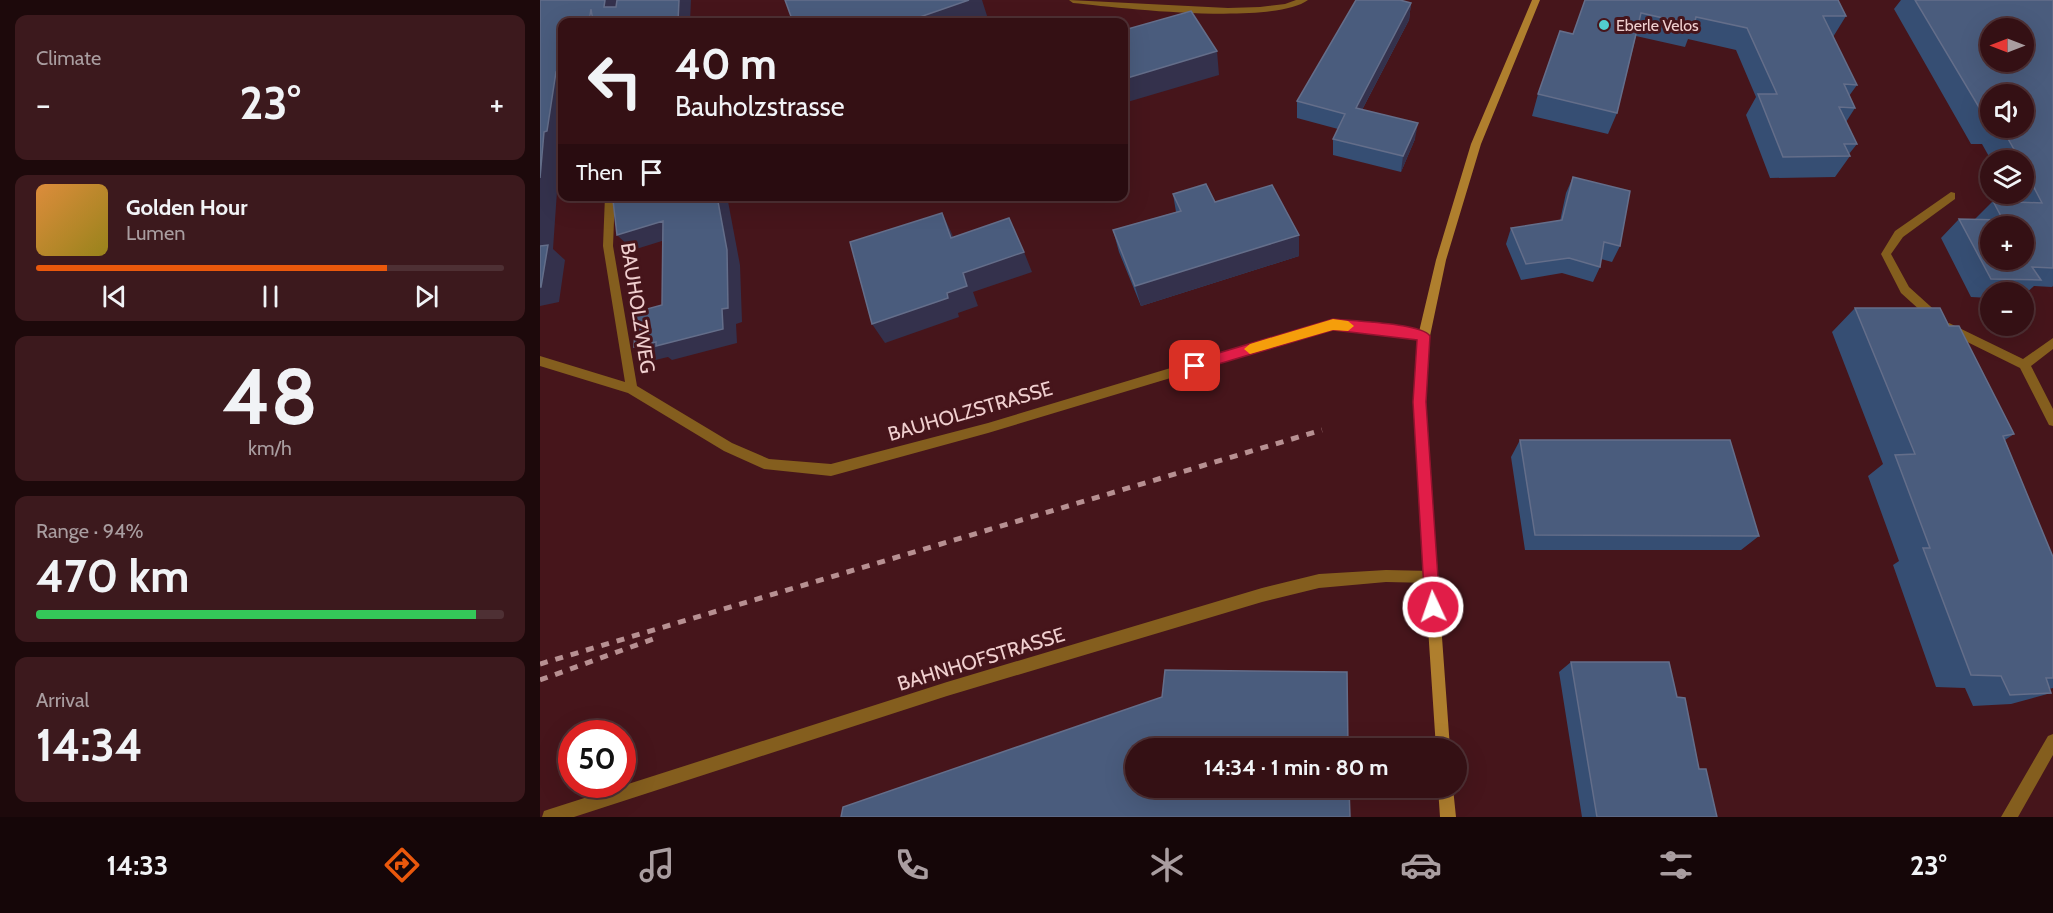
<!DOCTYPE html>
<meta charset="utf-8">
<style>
body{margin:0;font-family:Cabin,sans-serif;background:#3c191d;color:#f1f3f6;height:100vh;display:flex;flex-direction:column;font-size:22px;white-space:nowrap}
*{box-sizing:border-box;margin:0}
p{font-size:20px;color:#a99da0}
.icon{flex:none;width:33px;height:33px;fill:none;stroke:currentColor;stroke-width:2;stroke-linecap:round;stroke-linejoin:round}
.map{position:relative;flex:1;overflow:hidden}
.panel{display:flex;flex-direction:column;gap:15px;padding:15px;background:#1d090b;width:540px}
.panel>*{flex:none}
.top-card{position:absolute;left:18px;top:18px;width:570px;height:183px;border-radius:12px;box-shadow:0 6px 24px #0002,0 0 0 2px #4e3034;background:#341014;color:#f1f3f6;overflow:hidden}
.needle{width:39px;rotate:270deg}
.fabs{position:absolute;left:1440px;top:18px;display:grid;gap:12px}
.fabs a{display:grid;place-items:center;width:54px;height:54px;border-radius:50%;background:#341014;box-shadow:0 6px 24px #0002,0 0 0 2px #4e3034;font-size:30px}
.speed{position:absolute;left:18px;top:720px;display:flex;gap:12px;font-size:30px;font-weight:700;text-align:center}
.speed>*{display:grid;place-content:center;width:78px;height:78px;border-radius:50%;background:#341014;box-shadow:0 6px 24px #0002,0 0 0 2px #4e3034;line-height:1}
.speed .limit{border:9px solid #d22;background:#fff;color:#111}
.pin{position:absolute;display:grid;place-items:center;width:51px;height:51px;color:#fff;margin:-26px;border-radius:12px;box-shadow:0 3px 9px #0006}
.me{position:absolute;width:66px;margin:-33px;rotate:357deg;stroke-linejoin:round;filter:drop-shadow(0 0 4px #0008)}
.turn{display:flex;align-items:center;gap:21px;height:126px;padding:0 18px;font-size:27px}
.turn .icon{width:78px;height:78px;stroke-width:2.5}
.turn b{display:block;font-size:42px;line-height:51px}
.then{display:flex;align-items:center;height:57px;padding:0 18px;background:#0003;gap:12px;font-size:22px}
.big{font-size:45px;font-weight:700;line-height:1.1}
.panel .tile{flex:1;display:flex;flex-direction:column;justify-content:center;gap:9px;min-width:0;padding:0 21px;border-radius:12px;background:#3c191d}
.panel .dial{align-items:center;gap:0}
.dial b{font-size:78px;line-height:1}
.song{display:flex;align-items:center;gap:18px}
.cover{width:72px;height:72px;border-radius:9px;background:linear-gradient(135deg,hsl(30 70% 55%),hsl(50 70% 35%))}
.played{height:6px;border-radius:3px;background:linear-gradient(90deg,#ea580c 75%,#4e3034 75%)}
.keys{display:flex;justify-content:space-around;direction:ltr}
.heat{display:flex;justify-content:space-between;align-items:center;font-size:33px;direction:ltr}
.charge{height:9px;border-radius:4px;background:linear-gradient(90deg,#34c759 94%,#4e3034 0)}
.trip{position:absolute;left:585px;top:738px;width:342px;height:60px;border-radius:30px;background:#341014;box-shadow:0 6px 24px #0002,0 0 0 2px #4e3034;font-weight:700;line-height:60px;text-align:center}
.dock{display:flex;height:96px;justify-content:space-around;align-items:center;background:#150608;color:#a99da0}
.dock .icon{width:42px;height:42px}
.dock .active{color:#ea580c}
.dock b{font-size:27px;color:#f1f3f6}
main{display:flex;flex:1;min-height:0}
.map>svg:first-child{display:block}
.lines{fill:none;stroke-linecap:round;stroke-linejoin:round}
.minor{fill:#845e1e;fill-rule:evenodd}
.secondary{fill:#af7f2e;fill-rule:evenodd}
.rail{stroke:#b79092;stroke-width:5;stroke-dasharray:8 8;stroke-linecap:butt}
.wall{fill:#364e73;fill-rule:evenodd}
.shaded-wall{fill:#34314c}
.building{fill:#4a5c7d;stroke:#646e8a;stroke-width:1.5;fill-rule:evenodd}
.route{fill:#e11d48;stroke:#92132f;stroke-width:1.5}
.slow{fill:#f59e0b}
.poi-dot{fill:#52cdcf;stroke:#46151b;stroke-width:2}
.labels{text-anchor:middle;stroke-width:6;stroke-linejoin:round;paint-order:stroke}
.far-poi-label{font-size:16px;fill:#f0cfcf;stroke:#46151b;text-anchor:start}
.street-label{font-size:20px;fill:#f0cfcf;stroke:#46151b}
</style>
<main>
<section class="panel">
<div class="tile"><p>Climate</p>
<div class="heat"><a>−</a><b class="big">23°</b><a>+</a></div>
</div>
<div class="tile">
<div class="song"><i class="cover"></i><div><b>Golden Hour</b><p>Lumen</p></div></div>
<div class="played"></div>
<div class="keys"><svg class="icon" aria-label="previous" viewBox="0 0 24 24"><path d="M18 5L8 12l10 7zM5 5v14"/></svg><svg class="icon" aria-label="pause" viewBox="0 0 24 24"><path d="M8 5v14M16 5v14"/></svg><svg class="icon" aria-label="next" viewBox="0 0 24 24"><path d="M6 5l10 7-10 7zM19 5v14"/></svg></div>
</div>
<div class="tile dial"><b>48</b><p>km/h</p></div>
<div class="tile"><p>Range · 94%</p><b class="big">470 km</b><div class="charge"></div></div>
<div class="tile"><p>Arrival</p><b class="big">14:34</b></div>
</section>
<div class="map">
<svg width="1513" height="817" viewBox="0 0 1513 817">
<rect width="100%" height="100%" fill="#46151b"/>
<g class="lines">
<path class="minor" d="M 529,0 L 688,8 L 720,7 L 745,4 L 756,0 L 768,0 C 732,26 580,8 533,3 Z
M 1411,192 L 1415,193 L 1415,199 L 1363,237 L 1351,254 L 1369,287 L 1400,315 L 1402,318 L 1396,322 L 1392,321 L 1361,293 L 1341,254 L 1355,231 Z
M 65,196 L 75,196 L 73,246 L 97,386 L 192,443 L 229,459 L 291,464 L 448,423 L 793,319 L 884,331 L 890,336 L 884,341 L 793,329 L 448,433 L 291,476 L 224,469 L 184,451 L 88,393 L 0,366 L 0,356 L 85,382 L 63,246 Z
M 1409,323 L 1483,359 L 1513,338 L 1513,349 L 1491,366 L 1513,409 L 1513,426 L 1509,425 L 1480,368 L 1405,331 L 1403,328 Z
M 846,570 L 891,571 L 896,572 L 898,577 L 896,582 L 891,583 L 846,582 L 779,588 L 722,602 L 407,696 L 34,817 L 2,817 L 4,811 L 10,809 L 407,682 L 722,588 L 779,574 Z
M 1513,734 L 1513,755 L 1478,817 L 1461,817 L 1508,736 Z"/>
<path class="secondary" d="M 992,0 L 1000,0 L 941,144 L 906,260 L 890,336 L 885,402 L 910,748 L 896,748 L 873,402 L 878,336 L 896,260 L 931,144 Z
M 898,788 L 913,788 L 916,817 L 900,817 Z"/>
<path class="rail" d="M 0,664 L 782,430
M 0,680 L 113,639"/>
</g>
<path class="wall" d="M 1045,0 L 1306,16 L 1293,37 L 1317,85 L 1309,96 L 1315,108 L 1306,122 L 1317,144 L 1309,154 L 1310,156 L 1295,177 L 1230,178 L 1206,115 L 1216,97 L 1196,50 L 1148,39 L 1145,47 L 1096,36 L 1077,113 L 1068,134 L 992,116 L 998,94 L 1033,34 Z
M 1361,0 L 1513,0 L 1513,286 L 1512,287 L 1494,286 L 1484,295 L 1484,292 L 1450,292 L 1450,298 L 1431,297 L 1401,238 L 1419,219 L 1435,219 L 1453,201 L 1471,202 L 1467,194 L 1484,194 L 1484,160 L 1451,160 L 1442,144 L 1431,144 L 1354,9 ZM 1450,94 L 1484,128 L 1450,128 Z
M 871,3 L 869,20 L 822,110 L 875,139 L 861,172 L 793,155 L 793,139 L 798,129 L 757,118 L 757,101 Z
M 1033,177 L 1080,246 L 1072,262 L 1061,259 L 1060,267 L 1053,282 L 1022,273 L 981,280 L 966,244 L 971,228 L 1020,221 L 1026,193 Z
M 633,194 L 675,202 L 759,256 L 601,306 L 579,252 L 573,230 L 636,212 Z
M 1315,308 L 1409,326 L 1474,434 L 1465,440 L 1513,557 L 1513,688 L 1509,689 L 1511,693 L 1471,704 L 1433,706 L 1425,688 L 1396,687 L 1353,565 L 1359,561 L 1328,476 L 1343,464 L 1292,332 Z
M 980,440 L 1219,536 L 1201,550 L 985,550 L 971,457 Z
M 1031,662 L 1137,697 L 1159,769 L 1177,817 L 1042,817 L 1019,672 Z"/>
<path class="shaded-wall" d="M 65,0 L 79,0 L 77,22 L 64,7 Z
M 139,0 L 151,0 L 150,22 L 138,22 Z
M 429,0 L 442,0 L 448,19 L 438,22 L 360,22 Z
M 871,3 L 869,20 L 814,125 L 816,108 Z
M 51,9 L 61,22 L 49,22 Z
M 677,51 L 679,75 L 584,103 L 584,79 Z
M 22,71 L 22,147 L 20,148 L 13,249 L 25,260 L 19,302 L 0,306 L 0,178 L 4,132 L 16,72 Z
M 878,123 L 875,139 L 861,172 L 863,156 Z
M 177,196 L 187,196 L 200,265 L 202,322 L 196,324 L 197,343 L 132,360 L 128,357 L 111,361 L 94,347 L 116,342 Z
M 402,213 L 412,234 L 421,259 L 411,238 Z
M 123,221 L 138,236 L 93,250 L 77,235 Z
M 759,235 L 759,256 L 601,306 L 595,286 Z
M 484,252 L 492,272 L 433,292 L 438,306 L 418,313 L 419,317 L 345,343 L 332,324 L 407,293 L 423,273 Z"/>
<path class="building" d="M 0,0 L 65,0 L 64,7 L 76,7 L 77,0 L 139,0 L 138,22 L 53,22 L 51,9 L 49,22 L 22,22 L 22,71 L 16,72 L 7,131 L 4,132 L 0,178 Z
M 245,0 L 429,0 L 377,18 L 360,22 L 253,22 Z
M 816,0 L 860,0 L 871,3 L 816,108 L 878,123 L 863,156 L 793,139 L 805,114 L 757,101 Z
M 1045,0 L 1298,0 L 1306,16 L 1283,16 L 1317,85 L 1304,84 L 1315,108 L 1299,107 L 1317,144 L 1304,144 L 1310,156 L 1243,157 L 1218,94 L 1237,94 L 1207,28 L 1156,17 L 1154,25 L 1101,13 L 1077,113 L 998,94 L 1020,31 L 1033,34 Z
M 1375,0 L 1513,0 L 1513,268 L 1492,267 L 1501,280 L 1451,279 L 1419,219 L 1463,220 L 1453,201 L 1502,203 L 1484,168 L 1484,160 L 1480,160 L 1462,128 L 1484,128 L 1484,94 L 1450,94 L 1450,124 L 1449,124 ZM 1450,28 L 1484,28 L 1484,62 L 1450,62 ZM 1450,226 L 1484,226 L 1484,260 L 1450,260 Z
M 651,11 L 677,51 L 584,79 L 584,30 Z
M 1033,177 L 1090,191 L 1080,246 L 1064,242 L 1060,267 L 1029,258 L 986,264 L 971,228 L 1022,220 Z
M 666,184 L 675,202 L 732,185 L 759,235 L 595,286 L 573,230 L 641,211 L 633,194 Z
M 74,196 L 177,196 L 187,250 L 188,308 L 182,309 L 183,329 L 116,346 L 116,342 L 94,347 L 96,312 L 122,305 L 123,221 L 77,235 L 73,200 Z
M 402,213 L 411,238 L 469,218 L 484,252 L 423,273 L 427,286 L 407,293 L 408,298 L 332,324 L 310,242 Z
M 8,245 L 1,287 L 0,287 L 0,246 Z
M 1315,308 L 1400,308 L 1409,326 L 1419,326 L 1474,434 L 1463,436 L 1513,557 L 1513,678 L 1506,678 L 1511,693 L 1470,695 L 1461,676 L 1431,675 L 1383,548 L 1390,548 L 1355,455 L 1375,454 Z
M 980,440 L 1190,440 L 1219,536 L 995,535 Z
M 1031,662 L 1129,662 L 1137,697 L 1145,698 L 1159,769 L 1166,769 L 1177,817 L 1057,817 Z
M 625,670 L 807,672 L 808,748 L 596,748 L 596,788 L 809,788 L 810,817 L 301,817 L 303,807 L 622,697 Z"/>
<path class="route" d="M 793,319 C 810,321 882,323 890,336 L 886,402 L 900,607 L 898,612 L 893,614 L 887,612 L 885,607 L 873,402 L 877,340 L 793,330 L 655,371 L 648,366 L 655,360 Z"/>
<path class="slow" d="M 793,319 L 808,321 L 814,326 L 808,331 L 793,330 L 710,354 L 704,349 L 710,344 Z"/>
<circle class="poi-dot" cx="1064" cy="25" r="6"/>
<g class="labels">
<g class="far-poi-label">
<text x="1076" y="31">Eberle Velos</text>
</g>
<g class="street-label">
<text transform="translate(98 308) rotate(81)" y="7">BAUHOLZWEG</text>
<text transform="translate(430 411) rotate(-16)" y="7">BAUHOLZSTRASSE</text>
<text transform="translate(441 659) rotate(-17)" y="7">BAHNHOFSTRASSE</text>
</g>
</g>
</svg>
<div class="fabs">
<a><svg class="needle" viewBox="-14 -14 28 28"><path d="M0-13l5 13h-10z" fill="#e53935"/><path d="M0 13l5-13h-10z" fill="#a99da0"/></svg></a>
<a><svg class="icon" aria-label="sound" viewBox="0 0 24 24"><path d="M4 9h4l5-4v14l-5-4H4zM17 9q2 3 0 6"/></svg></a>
<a><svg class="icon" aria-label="layers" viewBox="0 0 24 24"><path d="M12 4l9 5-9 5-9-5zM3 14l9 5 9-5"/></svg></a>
<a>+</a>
<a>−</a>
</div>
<div class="speed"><div class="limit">50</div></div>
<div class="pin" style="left:655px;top:366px;background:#d93025"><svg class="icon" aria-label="arrive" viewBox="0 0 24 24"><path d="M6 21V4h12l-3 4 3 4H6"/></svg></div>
<svg class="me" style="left:893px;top:607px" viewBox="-20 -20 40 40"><circle r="17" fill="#e11d48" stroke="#fff" stroke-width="3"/><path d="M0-11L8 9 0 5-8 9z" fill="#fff"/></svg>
<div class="trip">14:34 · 1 min · 80 m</div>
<div class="top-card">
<div class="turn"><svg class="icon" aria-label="left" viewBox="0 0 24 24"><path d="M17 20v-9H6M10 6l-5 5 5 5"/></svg><div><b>40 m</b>Bauholzstrasse</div></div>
<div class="then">Then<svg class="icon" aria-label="arrive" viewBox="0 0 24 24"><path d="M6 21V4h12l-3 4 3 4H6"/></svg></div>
</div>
</div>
</main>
<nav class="dock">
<b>14:33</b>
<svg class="icon active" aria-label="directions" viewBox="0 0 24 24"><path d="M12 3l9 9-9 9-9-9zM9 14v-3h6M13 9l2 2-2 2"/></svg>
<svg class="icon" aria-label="music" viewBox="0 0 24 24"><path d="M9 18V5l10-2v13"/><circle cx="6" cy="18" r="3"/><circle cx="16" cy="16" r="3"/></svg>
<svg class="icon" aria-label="phone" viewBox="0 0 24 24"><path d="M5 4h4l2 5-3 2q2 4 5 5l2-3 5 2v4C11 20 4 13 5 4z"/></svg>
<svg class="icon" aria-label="climate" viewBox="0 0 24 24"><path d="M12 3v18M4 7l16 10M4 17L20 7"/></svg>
<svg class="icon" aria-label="car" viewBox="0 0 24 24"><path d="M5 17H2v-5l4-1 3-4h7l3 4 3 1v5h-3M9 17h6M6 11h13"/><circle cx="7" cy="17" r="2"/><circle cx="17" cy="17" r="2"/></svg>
<svg class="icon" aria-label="filters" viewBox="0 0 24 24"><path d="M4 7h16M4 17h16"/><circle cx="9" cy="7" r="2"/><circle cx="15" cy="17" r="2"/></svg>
<b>23°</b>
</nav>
